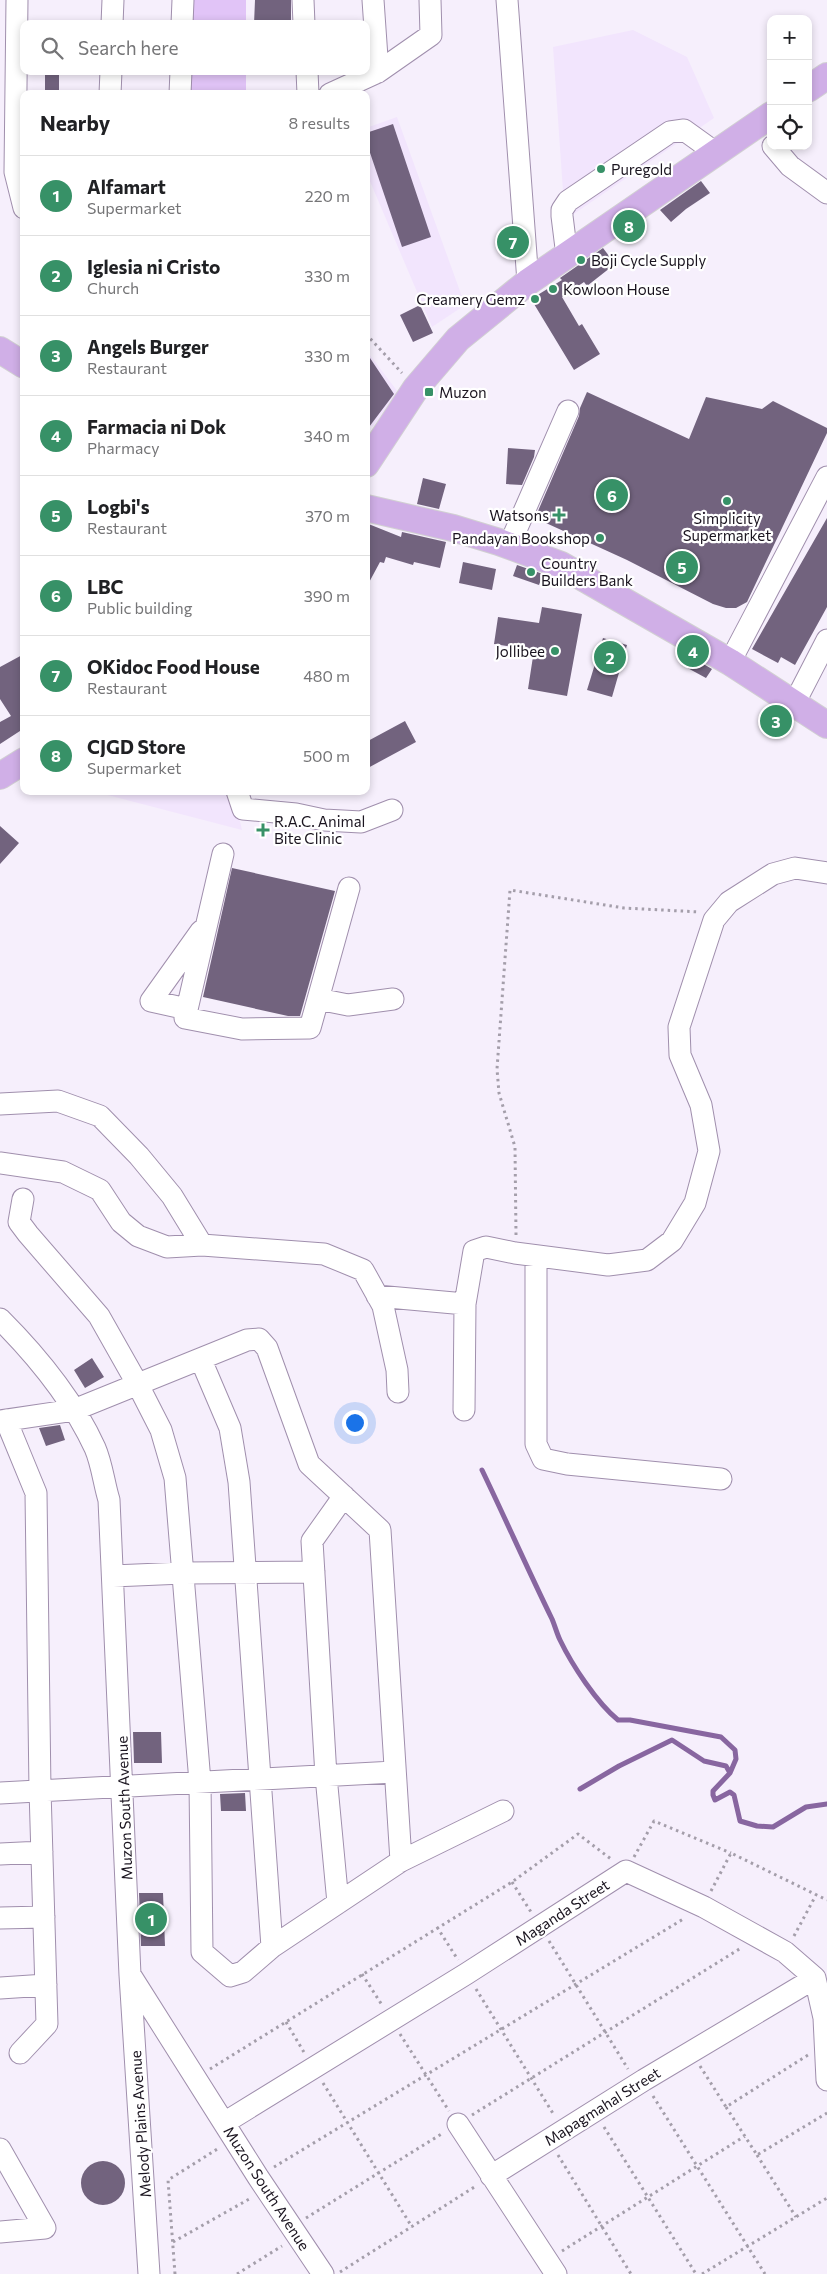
<!DOCTYPE html>
<html lang="en">
<head>
<meta charset="utf-8">
<style>
  body { margin:0; font-family:Commissioner,sans-serif; background:#f2f2f2; color:#202124 }
  .controls { position:absolute; right:15px; top:15px; display:grid; overflow:hidden; border-radius:10px; box-shadow:0 2px 8px #0003 }
  .controls button { width:45px; height:45px; display:grid; place-items:center; padding:0; border:0; border-bottom:1px solid #e0e0e0; background:#fff; color:#202124; font:25px sans-serif }
  .you { position:absolute; left:354px; top:1422px; width:18px; height:18px; margin:-12px; border:4px solid #fff; border-radius:50%; background:#1a73e8; box-shadow:0 0 0 8px #1a73e833 }
  .badge { display:grid; place-items:center; width:32px; height:32px; border-radius:50%; background:#379167; color:#fff; font-size:16px; font-weight:700 }
  .pin { position:absolute; translate:-50% -50%; border:2px solid #fff; box-shadow:0 1px 5px #0006 }
  .list { margin:0; padding:0; list-style:none }
  h2 { display:flex; justify-content:space-between; align-items:center; height:65px; margin:0; padding:0 20px; font-size:21px }
  h2 small { font-size:16px; font-weight:400; color:#757577 }
  .list li { display:grid; grid-template-columns:32px 1fr auto; gap:15px; align-items:center; box-sizing:border-box; height:80px; padding:0 20px; border-top:1px solid #e0e0e0 }
  .list b { display:block; font-size:19px; white-space:nowrap }
  .list p { margin:0; font-size:16px; white-space:nowrap; color:#757577 }
  .list em { font-size:16px; font-style:normal; color:#757577 }
  .icon { flex:none; width:28px; height:28px; fill:none; stroke:currentColor; stroke-width:2; stroke-linecap:round; stroke-linejoin:round }
  .map { position:relative; flex:none; width:827px; height:2274px; overflow:hidden }
  .search { position:absolute; background:#fff; box-shadow:0 2px 8px #0003; left:20px; top:20px; width:350px; height:55px; display:flex; align-items:center; gap:12px; box-sizing:border-box; padding:0 18px; border-radius:10px; color:#757577; font-size:19px }
  .panel { position:absolute; background:#fff; box-shadow:0 2px 8px #0003; left:20px; top:90px; width:350px; height:705px; border-radius:10px }
  .map>svg:first-child { display:block }
  .built { fill:#f2e5fd }
  .green { fill:#e1c4f7 }
  .lines { fill:none; stroke-linecap:round; stroke-linejoin:round }
  .stream { stroke:#8866a0; stroke-width:5 }
  .building { fill:#72637e }
  .minor-casing { stroke:#a08fad; stroke-width:23 }
  .major-casing { stroke:#d1d0d2; stroke-width:28 }
  .path { stroke:#a49eaa; stroke-width:3; stroke-dasharray:2.5 4; stroke-linecap:butt }
  .minor { stroke:#fff; stroke-width:21 }
  .major { stroke:#d0afe7; stroke-width:26 }
  .poi-dot { fill:#379167; stroke:#fff; stroke-width:2 }
  .labels { text-anchor:middle; dominant-baseline:central; stroke-width:4.5; stroke-linejoin:round; paint-order:stroke }
  .poi-label { font-size:15px; fill:#1a141f; stroke:#fff; text-anchor:start }
  .street-label { font-size:15px; fill:#1a141f; stroke:#fff }
</style>
</head>
<body>
<div class="map">
<svg width="827" height="2274" viewBox="0 0 827 2274">
  <rect width="100%" height="100%" fill="#f6effc"/>
  <path class="built" d="M 633,30 L 687,57 L 714,118 L 565,220 L 553,47 Z
    M 397,117 L 465,305 L 432,327 L 366,172 L 366,128 Z
    M 366,350 L 398,392 L 373,427 L 366,423 Z
    M 92,791 L 233,791 L 242,830 Z"/>
  <path class="green" d="M 188,0 L 246,0 L 246,24 L 188,24 Z
    M 188,71 L 246,71 L 246,94 L 187,94 Z"/>
  <g class="lines">
    <path class="stream" d="M 482,1470 C 506,1520 528,1570 552,1619 C 555,1626 557,1634 560,1640 C 572,1665 597,1703 618,1720 L 630,1720 L 721,1737 L 735,1750 L 736,1759 L 730,1773
      M 580,1789 L 619,1766 L 672,1740 L 704,1761 L 726,1766 L 730,1773 L 713,1791 L 713,1795 L 715,1800 L 730,1792 L 734,1795 L 740,1821 L 757,1826 L 773,1827 L 806,1807 L 827,1804"/>
  </g>
  <path class="building" d="M 255,0 L 291,0 L 291,24 L 254,24 Z
    M 45,71 L 59,71 L 59,94 L 45,94 Z
    M 393,124 L 431,237 L 402,247 L 366,141 L 366,133 Z
    M 701,181 L 710,193 L 686,209 L 671,222 L 660,210 Z
    M 603,248 L 615,264 L 587,286 L 584,282 L 562,297 L 579,326 L 582,324 L 600,354 L 574,370 L 531,299 L 562,280 L 560,278 Z
    M 420,305 L 433,333 L 413,342 L 400,315 Z
    M 366,352 L 394,394 L 366,431 Z
    M 587,392 L 689,439 L 706,397 L 762,409 L 773,401 L 827,428 L 827,433 L 747,602 L 736,608 L 726,608 L 713,604 L 627,560 L 535,518 L 579,416 L 580,408 Z
    M 508,448 L 535,450 L 534,457 L 522,485 L 506,484 Z
    M 423,478 L 446,484 L 439,509 L 417,504 Z
    M 827,518 L 827,607 L 795,665 L 781,657 L 778,663 L 752,649 Z
    M 366,523 L 401,537 L 402,532 L 446,542 L 440,568 L 414,562 L 413,565 L 386,557 L 384,563 L 380,562 L 366,588 Z
    M 463,562 L 496,569 L 492,590 L 459,583 Z
    M 517,565 L 543,574 L 539,585 L 513,576 Z
    M 542,607 L 582,614 L 567,696 L 528,689 L 534,650 L 494,644 L 498,617 L 539,623 Z
    M 603,638 L 627,645 L 612,697 L 587,690 Z
    M 24,654 L 24,736 L 20,731 L 0,744 L 0,722 L 11,716 L 0,699 L 0,667 Z
    M 688,655 L 712,669 L 706,678 L 682,665 Z
    M 405,721 L 416,742 L 366,769 L 366,742 Z
    M 0,826 L 19,843 L 0,864 Z
    M 232,868 L 335,891 L 300,1016 L 288,1016 L 203,997 Z
    M 92,1358 L 104,1377 L 85,1388 L 74,1370 Z
    M 60,1425 L 65,1440 L 46,1446 L 39,1428 Z
    M 133,1732 L 161,1732 L 162,1763 L 134,1763 Z
    M 245,1793 L 246,1811 L 221,1811 L 220,1794 Z
    M 139,1893 L 163,1893 L 165,1946 L 141,1946 Z
    M81 2183a22 22 0 1 1 44 0a22 22 0 1 1-44 0Z"/>
  <g class="lines">
    <defs>
      <path id="minor" d="M 17,0 L 15,172 L 24,208
        M 303,0 L 304,24
        M 373,0 L 378,72
        M 507,0 L 528,282
        M 112,24 L 113,0
        M 182,24 L 183,0
        M 307,71 L 308,94
        M 110,94 L 111,71
        M 180,94 L 181,71
        M 330,94 L 378,72 L 431,35 L 430,0
        M 773,146 L 790,166 L 827,193
        M 567,256 L 562,216 L 562,210 L 568,201 L 670,132 L 684,130 L 716,153
        M 509,546 L 568,411
        M 730,662 L 827,477
        M 794,704 L 827,640
        M 237,791 L 243,809 L 296,814 L 324,820 L 361,822 L 392,810
        M 223,854 L 185,1018 L 242,1029 L 310,1028 L 349,888
        M 318,999 L 348,1005 L 393,999
        M 187,1009 L 151,1001 L 201,931
        M 0,1104 L 58,1101 L 100,1116 L 139,1156 L 172,1196 L 202,1245 L 324,1254 L 363,1270 L 383,1306 L 397,1370 L 398,1392
        M 0,1163 L 63,1172 L 100,1190 L 121,1222 L 138,1236 L 167,1247 L 202,1245
        M 23,1199 L 19,1222 L 28,1234 L 99,1316 L 138,1385 L 161,1430 L 175,1478 L 200,1782 L 202,1952 L 230,1976 L 243,1972 L 272,1947 L 401,1861 L 503,1811
        M 536,1256 L 536,1444 L 543,1459 L 567,1464 L 721,1479
        M 377,1296 L 465,1304 L 474,1251 L 486,1247 L 515,1253 L 608,1265 L 647,1260 L 672,1241 L 695,1203 L 709,1151 L 701,1105 L 680,1055 L 679,1027 L 714,920 L 729,902 L 773,874 L 795,868 L 827,873
        M 0,1319 C 37,1356 73,1400 95,1448 C 102,1464 104,1484 109,1500 L 130,1975 L 149,2274
        M 201,1360 L 230,1428 L 239,1482 L 272,1947
        M 464,1410 L 465,1304
        M 6,1420 L 36,1493 L 40,1790 L 47,2024 L 20,2053
        M 0,1421 L 74,1410 L 247,1340 L 259,1339 L 267,1348 L 309,1464 L 380,1530 L 401,1861
        M 113,1576 L 183,1573 L 314,1572
        M 0,1793 L 394,1772
        M 0,1854 L 42,1852
        M 338,1903 L 326,1776 L 312,1541 L 344,1496
        M 0,1918 L 44,1917
        M 131,1976 L 258,2177 L 323,2274
        M 0,1988 L 46,1985
        M 224,2123 L 466,1974 L 626,1871 L 704,1907 L 785,1952 L 815,1978 L 824,2018 L 827,2080
        M 458,2124 L 556,2274
        M 0,2149 L 45,2228 L 0,2232
        M 491,2176 L 644,2080 L 815,1978"/>
      <path id="major" d="M 808,89 L 827,76
        M 0,350 L 24,365
        M 366,464 L 416,388 L 458,339 L 528,282 L 771,115
        M 366,508 L 453,528 L 499,542 L 561,565 L 730,662 L 827,725
        M 0,776 L 24,761"/>
    </defs>
    <use href="#minor" class="minor-casing"/>
    <use href="#major" class="major-casing"/>
    <path class="path" d="M 366,334 L 402,373
      M 516,1235 L 515,1147 L 499,1093 L 497,1069 L 510,890 L 624,908 L 700,912
      M 634,1857 L 654,1821 L 731,1853
      M 512,1882 L 531,1912
      M 711,1891 L 731,1853 L 827,1900
      M 437,1927 L 458,1960
      M 794,1936 L 816,1895
      M 549,1941 L 628,2069
      M 362,1974 L 382,2005
      M 476,1989 L 554,2115
      M 286,2022 L 305,2054
      M 400,2034 L 449,2111
      M 700,2066 L 726,2107 L 808,2055
      M 210,2069 L 512,1882 L 578,1834 L 611,1859
      M 323,2083 L 412,2227
      M 653,2096 L 765,2274
      M 726,2107 L 757,2155 L 827,2113
      M 472,2115 L 741,1948
      M 604,2127 L 696,2274
      M 558,2155 L 631,2274
      M 757,2155 L 796,2217
      M 274,2167 L 685,1918
      M 306,2218 L 443,2133
      M 173,2242 L 251,2198
      M 562,2251 L 745,2136
      M 340,2272 L 476,2186
      M 175,2274 L 168,2180 L 219,2148
      M 237,2274 L 282,2246
      M 702,2274 L 827,2198"/>
    <use href="#minor" class="minor"/>
    <use href="#major" class="major"/>
  </g>
  <g class="poi-dot">
    <circle cx="601" cy="169" r="5"/>
    <circle cx="581" cy="260" r="5"/>
    <circle cx="553" cy="289" r="5"/>
    <circle cx="535" cy="299" r="5"/>
    <rect x="424" y="387" width="10" height="10" rx="2.5"/>
    <circle cx="727" cy="501" r="5"/>
    <path d="M556.5 507.5h5v5h5v5h-5v5h-5v-5h-5v-5h5z"/>
    <circle cx="600" cy="538" r="5"/>
    <circle cx="531" cy="572" r="5"/>
    <circle cx="555" cy="651" r="5"/>
    <path d="M260.5 822.5h5v5h5v5h-5v5h-5v-5h-5v-5h5z"/>
  </g>
  <g class="labels">
    <g class="poi-label">
      <text x="611" y="169">Puregold</text>
      <text x="591" y="260">Boji Cycle Supply</text>
      <text x="563" y="289">Kowloon House</text>
      <text x="525" y="299" text-anchor="end">Creamery Gemz</text>
      <text x="439" y="392">Muzon</text>
      <text x="549" y="515" text-anchor="end">Watsons</text>
      <text x="727" y="518" text-anchor="middle">Simplicity<tspan x="727" dy="17">Supermarket</tspan></text>
      <text x="590" y="538" text-anchor="end">Pandayan Bookshop</text>
      <text x="541" y="563">Country<tspan x="541" dy="17">Builders Bank</tspan></text>
      <text x="545" y="651" text-anchor="end">Jollibee</text>
      <text x="274" y="821">R.A.C. Animal<tspan x="274" dy="17">Bite Clinic</tspan></text>
    </g>
    <g class="street-label">
      <text transform="translate(124 1808) rotate(-92)">Muzon South Avenue</text>
      <text transform="translate(562 1912) rotate(-33)">Maganda Street</text>
      <text transform="translate(602 2106) rotate(-32)">Mapagmahal Street</text>
      <text transform="translate(140 2124) rotate(-94)">Melody Plains Avenue</text>
      <text transform="translate(267 2188) rotate(57)">Muzon South Avenue</text>
    </g>
  </g>
</svg>
<div class="controls">
<button>+</button>
<button>−</button>
<button><svg class="icon" aria-label="locate" viewBox="0 0 24 24"><circle cx="12" cy="12" r="6"/><path d="M12 2v4M12 18v4M2 12h4M18 12h4"/></svg></button>
</div>
<div class="you"></div>
<div class="pin badge" style="left:151px;top:1919px">1</div>
<div class="pin badge" style="left:610px;top:657px">2</div>
<div class="pin badge" style="left:776px;top:721px">3</div>
<div class="pin badge" style="left:693px;top:651px">4</div>
<div class="pin badge" style="left:682px;top:567px">5</div>
<div class="pin badge" style="left:612px;top:495px">6</div>
<div class="pin badge" style="left:513px;top:242px">7</div>
<div class="pin badge" style="left:629px;top:226px">8</div>
<div class="search"><svg class="icon" aria-label="search" viewBox="0 0 24 24"><circle cx="10" cy="10" r="6"/><path d="M15 15l6 6"/></svg>Search here</div>
<section class="panel">
<h2>Nearby<small>8 results</small></h2>
<ul class="list">
<li><span class="badge">1</span><div><b>Alfamart</b><p>Supermarket</p></div><em>220 m</em></li>
<li><span class="badge">2</span><div><b>Iglesia ni Cristo</b><p>Church</p></div><em>330 m</em></li>
<li><span class="badge">3</span><div><b>Angels Burger</b><p>Restaurant</p></div><em>330 m</em></li>
<li><span class="badge">4</span><div><b>Farmacia ni Dok</b><p>Pharmacy</p></div><em>340 m</em></li>
<li><span class="badge">5</span><div><b>Logbi's</b><p>Restaurant</p></div><em>370 m</em></li>
<li><span class="badge">6</span><div><b>LBC</b><p>Public building</p></div><em>390 m</em></li>
<li><span class="badge">7</span><div><b>OKidoc Food House</b><p>Restaurant</p></div><em>480 m</em></li>
<li><span class="badge">8</span><div><b>CJGD Store</b><p>Supermarket</p></div><em>500 m</em></li>
</ul>
</section>
</div>
</body>
</html>
